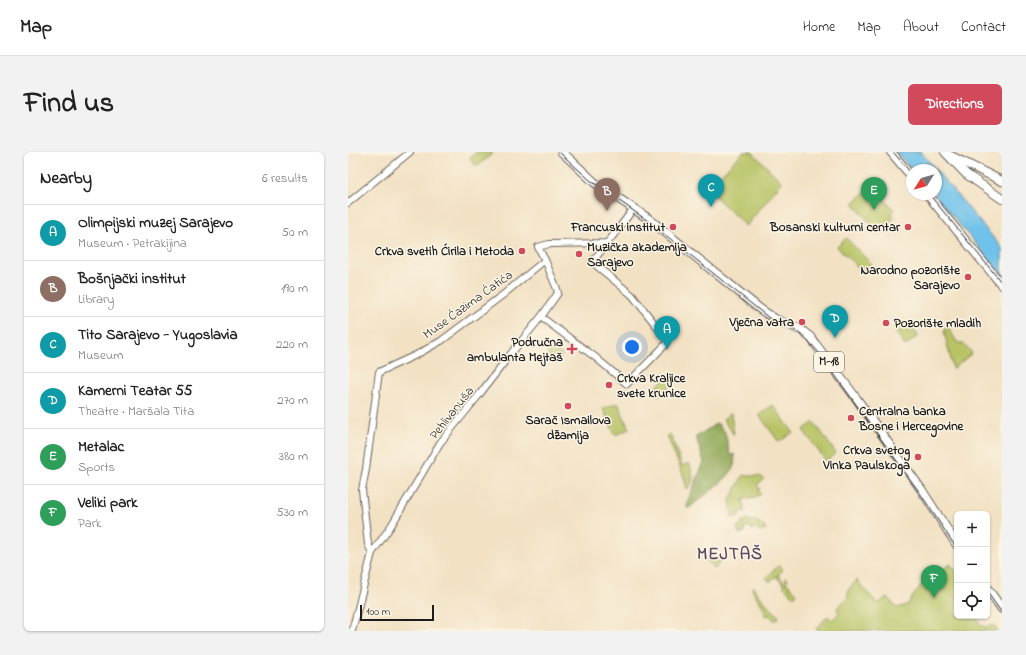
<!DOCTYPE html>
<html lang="en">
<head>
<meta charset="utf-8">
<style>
  body { margin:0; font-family:"Indie Flower",sans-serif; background:#f2f2f2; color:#222 }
  .controls { position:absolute; right:12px; bottom:12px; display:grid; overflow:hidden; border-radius:6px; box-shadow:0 1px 3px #0004 }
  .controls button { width:36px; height:36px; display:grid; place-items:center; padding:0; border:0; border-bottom:1px solid #e0e0e0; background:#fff; color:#222; font:20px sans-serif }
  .compass { position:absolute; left:558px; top:12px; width:36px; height:36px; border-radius:50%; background:#fff; box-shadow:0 1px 3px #0004; rotate:233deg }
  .scale { position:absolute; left:12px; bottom:10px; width:74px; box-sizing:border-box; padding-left:4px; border:2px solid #1c1c1c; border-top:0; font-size:11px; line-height:14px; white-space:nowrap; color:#1c1c1c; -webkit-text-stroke:3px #fcf5e5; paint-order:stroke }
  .you { position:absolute; left:284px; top:195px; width:14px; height:14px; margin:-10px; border:3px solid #fff; border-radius:50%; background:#1a73e8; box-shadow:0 0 0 6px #1a73e833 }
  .badge { display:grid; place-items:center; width:26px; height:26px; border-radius:50%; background:#d1495b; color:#fff; font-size:13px; font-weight:700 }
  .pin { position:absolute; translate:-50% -33px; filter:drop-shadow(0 1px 2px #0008) }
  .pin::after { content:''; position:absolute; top:21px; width:14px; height:12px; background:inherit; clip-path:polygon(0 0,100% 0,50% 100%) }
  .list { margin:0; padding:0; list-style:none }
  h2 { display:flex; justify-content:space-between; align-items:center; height:52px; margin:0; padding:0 16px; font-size:17px }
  h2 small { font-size:13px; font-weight:400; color:#767676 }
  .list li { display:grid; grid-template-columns:26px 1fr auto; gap:12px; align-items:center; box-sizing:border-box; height:56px; padding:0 16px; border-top:1px solid #e0e0e0 }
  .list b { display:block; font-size:15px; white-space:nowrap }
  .list p { margin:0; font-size:13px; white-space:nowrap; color:#767676 }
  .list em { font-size:13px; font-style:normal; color:#767676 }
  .icon { flex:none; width:22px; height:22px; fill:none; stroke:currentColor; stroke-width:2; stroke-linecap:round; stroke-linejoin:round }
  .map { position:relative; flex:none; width:654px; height:479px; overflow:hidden; border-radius:6px }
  header { display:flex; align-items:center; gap:24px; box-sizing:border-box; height:56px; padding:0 20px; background:#fff; border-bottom:1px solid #e0e0e0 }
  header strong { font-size:19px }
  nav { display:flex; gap:22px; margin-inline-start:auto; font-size:14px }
  .intro { display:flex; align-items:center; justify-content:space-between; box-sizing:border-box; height:96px; padding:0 24px }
  h1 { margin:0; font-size:28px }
  .button { padding:10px 18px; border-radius:6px; background:#d1495b; color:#fff; font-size:14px; font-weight:700 }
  main { display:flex; gap:24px; padding:0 24px }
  aside { flex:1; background:#fff; border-radius:6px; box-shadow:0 1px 3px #0004 }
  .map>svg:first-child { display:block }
  .green { fill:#b7c365; stroke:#6a7040 }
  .forest { fill:#91a95a; stroke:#56623b }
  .water { fill:#6fc2eb; stroke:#466f84 }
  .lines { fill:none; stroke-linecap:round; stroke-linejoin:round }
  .minor-casing { stroke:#676156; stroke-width:8 }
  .major-casing { stroke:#676156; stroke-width:10 }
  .minor { stroke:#fff; stroke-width:6 }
  .major { stroke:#fff; stroke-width:8 }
  .tram { stroke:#1c1c1c; stroke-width:1 }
  .poi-dot { fill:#d1495b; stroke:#fcf5e5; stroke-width:1.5 }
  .labels { text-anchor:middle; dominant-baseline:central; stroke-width:3; stroke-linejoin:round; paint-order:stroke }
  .shield { fill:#fcf5e5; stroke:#5f5d58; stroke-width:1 }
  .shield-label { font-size:12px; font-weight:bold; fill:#1c1c1c }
  .poi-label { font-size:13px; font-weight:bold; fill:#1c1c1c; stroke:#fcf5e5; text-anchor:end }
  .street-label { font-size:13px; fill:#1c1c1c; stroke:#fcf5e5 }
  .district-label { font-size:17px; font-weight:bold; letter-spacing:1px; fill:#604b61; stroke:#fcf5e5 }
</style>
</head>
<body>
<header>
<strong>Map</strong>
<nav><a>Home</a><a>Map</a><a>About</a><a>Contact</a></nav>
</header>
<div class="intro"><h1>Find us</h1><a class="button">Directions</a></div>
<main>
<aside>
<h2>Nearby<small>6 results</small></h2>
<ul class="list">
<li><span class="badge" style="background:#0f9aa8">A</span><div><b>Olimpijski muzej Sarajevo</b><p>Museum · Petrakijina</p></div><em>50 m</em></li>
<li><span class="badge" style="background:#8d6e63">B</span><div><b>Bošnjački institut</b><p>Library</p></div><em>190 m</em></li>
<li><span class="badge" style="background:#0f9aa8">C</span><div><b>Tito Sarajevo - Yugoslavia</b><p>Museum</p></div><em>220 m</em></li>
<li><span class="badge" style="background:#0f9aa8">D</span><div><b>Kamerni Teatar 55</b><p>Theatre · Maršala Tita</p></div><em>270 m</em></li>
<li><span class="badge" style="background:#2e9e5b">E</span><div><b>Metalac</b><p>Sports</p></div><em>380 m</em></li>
<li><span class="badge" style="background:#2e9e5b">F</span><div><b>Veliki park</b><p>Park</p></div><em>530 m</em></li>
</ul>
</aside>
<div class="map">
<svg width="654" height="479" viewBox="0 0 654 479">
  <rect width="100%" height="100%" fill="#fcf5e5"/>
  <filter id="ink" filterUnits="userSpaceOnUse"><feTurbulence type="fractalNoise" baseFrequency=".025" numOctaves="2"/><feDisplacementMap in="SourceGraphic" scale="8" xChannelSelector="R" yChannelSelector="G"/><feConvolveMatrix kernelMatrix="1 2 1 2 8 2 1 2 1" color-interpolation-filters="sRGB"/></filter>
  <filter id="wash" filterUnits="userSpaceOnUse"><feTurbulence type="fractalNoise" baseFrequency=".012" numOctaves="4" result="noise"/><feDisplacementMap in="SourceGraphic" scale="16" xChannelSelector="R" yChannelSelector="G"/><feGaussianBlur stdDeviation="0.9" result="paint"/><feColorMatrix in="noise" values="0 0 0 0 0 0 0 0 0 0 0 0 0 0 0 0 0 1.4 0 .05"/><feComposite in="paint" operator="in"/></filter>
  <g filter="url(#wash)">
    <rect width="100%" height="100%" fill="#f2e1c3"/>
    <path class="green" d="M 128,0 L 143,0 L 144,2 L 129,15 L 122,7 Z
      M 395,0 L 404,0 L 434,30 L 398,74 L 359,37 Z
      M 522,36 L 534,50 L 536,47 L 546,58 L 543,61 L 547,65 L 530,80 L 505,51 Z
      M 498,86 L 524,112 L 515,121 L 489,95 Z
      M 561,171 L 570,184 L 557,194 L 548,181 Z
      M 599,174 L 609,190 L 617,193 L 624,201 L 605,217 L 596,179 Z
      M 204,195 L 214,203 L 209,210 L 199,202 Z
      M 319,223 L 325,230 L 311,244 L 305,239 Z
      M 270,251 L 281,277 L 267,283 L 255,257 Z
      M 425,253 L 445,280 L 431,290 L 411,263 Z
      M 383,261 L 386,283 L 375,267 Z
      M 466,270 L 488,301 L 478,309 L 455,278 Z
      M 322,282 L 334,314 L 341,311 C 345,320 347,329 340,337 L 339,338 L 336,325 L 319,284 Z
      M 396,323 C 403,326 410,321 416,327 L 409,333 L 412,337 L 410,339 L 413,342 C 407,346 401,345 395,348 L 397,359 L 391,360 L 392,363 L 384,366 L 382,348 L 394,325 Z
      M 397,368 C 406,368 413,370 418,377 L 411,380 L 408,375 L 404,378 L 401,374 L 396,376 L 397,380 L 391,382 L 389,375 L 394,373 L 394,369 Z
      M 363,400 L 374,407 L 367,417 L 357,407 Z
      M 602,412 L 609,420 L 609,464 L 628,464 C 630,474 638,477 646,473 L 651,479 L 470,479 L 468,477 L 480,464 L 484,468 L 491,461 L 489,456 L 500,445 C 499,437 504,433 509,428 C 515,437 523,444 530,452 L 539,445 L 549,456 L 559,453 L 576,429 L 581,432 L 586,425 Z
      M 431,413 L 435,418 L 422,430 L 418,426 Z
      M 431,423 L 435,430 L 438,427 L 438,425 L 440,428 L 438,430 L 449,442 L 446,445 L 435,434 L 438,431 L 435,432 L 428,425 Z
      M 405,434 L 416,450 L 418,451 L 431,465 L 427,469 L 421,463 L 417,464 L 416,456 L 404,438 Z"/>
    <path class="forest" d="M 369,271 L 377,280 L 382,303 L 386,302 C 387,307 387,313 384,318 C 378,329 355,344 345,353 L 341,356 L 339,356 L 340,348 L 356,310 L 348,285 Z"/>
    <path class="water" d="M 548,0 L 573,0 L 654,96 L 654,123 L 586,42 L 588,42 L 588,18 L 564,18 Z"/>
  </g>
  <g filter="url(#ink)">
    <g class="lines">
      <defs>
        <path id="minor" d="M 0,51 L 62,0
          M 193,165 L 247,205 L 279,232 L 317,193 L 319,189 L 318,186 L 284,143 L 244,110 L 268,80 L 286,56
          M 24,401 L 20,392 L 14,338 L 18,317 L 31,220 L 68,203 L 93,189 L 156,142 L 197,108
          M 4,479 L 24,401 L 43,374 L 92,291 L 131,243 L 161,204 L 193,165 L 210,141 L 209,137 L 197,108 L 190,95 L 201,92 L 260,91"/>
        <path id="major" d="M 214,0 L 246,30 L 301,67 L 412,157 L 427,167 L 453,178 L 462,185 L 508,246 L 573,337 L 609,393
          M 543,0 L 564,25
          M 597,0 L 618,22 L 654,47
          M 603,4 L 654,29
          M 579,42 L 654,133
          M 639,436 L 654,457"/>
      </defs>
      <use href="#minor" class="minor-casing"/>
      <use href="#major" class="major-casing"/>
      <use href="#minor" class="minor"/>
      <use href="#major" class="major"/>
      <path class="tram" d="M 211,0 L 243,29 L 300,69 L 421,166 C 430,172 439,173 448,178 C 457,184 464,193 471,201 L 572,341 L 609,397
        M 545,0 L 564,22
        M 581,42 L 654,131
        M 639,440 L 654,461"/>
    </g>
  </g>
  <g class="poi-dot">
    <circle cx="325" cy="75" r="4"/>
    <circle cx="560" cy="75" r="4"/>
    <circle cx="174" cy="99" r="4"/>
    <circle cx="231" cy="102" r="4"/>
    <circle cx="620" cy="125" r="4"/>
    <circle cx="454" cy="170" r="4"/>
    <circle cx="538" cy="171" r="4"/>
    <path d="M222 191h4v4h4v4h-4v4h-4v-4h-4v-4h4z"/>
    <circle cx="261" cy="233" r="4"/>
    <circle cx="220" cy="254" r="4"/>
    <circle cx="503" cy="266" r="4"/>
    <circle cx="570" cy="305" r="4"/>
  </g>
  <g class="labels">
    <rect class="shield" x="466" y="200" width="30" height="20" rx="3"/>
    <g class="shield-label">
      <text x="481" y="210">M-18</text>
    </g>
    <g class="poi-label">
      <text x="317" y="75">Francuski institut</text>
      <text x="552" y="75">Bosanski kulturni centar</text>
      <text x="239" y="95" text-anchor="start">Muzička akademija<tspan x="239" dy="15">Sarajevo</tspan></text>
      <text x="166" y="99">Crkva svetih Ćirila i Metoda</text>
      <text x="612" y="118">Narodno pozorište<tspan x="612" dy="15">Sarajevo</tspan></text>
      <text x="446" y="170">Vječna vatra</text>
      <text x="546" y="171" text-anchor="start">Pozorište mladih</text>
      <text x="215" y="190">Područna<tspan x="215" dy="15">ambulanta Mejtaš</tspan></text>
      <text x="269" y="226" text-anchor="start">Crkva Kraljice<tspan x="269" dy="15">svete krunice</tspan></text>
      <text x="511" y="259" text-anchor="start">Centralna banka<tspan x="511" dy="15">Bosne i Hercegovine</tspan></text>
      <text x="220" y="268" text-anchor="middle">Sarač Ismailova<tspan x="220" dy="15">džamija</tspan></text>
      <text x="562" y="298">Crkva svetog<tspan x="562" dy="15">Vinka Paulskoga</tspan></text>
    </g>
    <g class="street-label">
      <text transform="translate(120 153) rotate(-36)">Muse Ćazima Ćatića</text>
      <text transform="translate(104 261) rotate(-52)">Pehlivanuša</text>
    </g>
    <g class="district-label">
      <text x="382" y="402">MEJTAŠ</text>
    </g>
  </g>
</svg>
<div class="controls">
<button>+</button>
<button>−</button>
<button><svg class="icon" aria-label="locate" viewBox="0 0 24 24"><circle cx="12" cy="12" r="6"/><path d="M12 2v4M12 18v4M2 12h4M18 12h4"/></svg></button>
</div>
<svg class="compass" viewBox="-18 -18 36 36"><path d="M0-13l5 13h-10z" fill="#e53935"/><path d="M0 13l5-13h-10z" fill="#767676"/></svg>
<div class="scale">100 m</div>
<div class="you"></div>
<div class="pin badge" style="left:319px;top:197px;background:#0f9aa8">A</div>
<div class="pin badge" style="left:259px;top:59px;background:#8d6e63">B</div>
<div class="pin badge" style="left:363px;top:55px;background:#0f9aa8">C</div>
<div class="pin badge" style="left:487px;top:186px;background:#0f9aa8">D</div>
<div class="pin badge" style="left:526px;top:58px;background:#2e9e5b">E</div>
<div class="pin badge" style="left:586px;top:446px;background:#2e9e5b">F</div>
</div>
</main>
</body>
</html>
